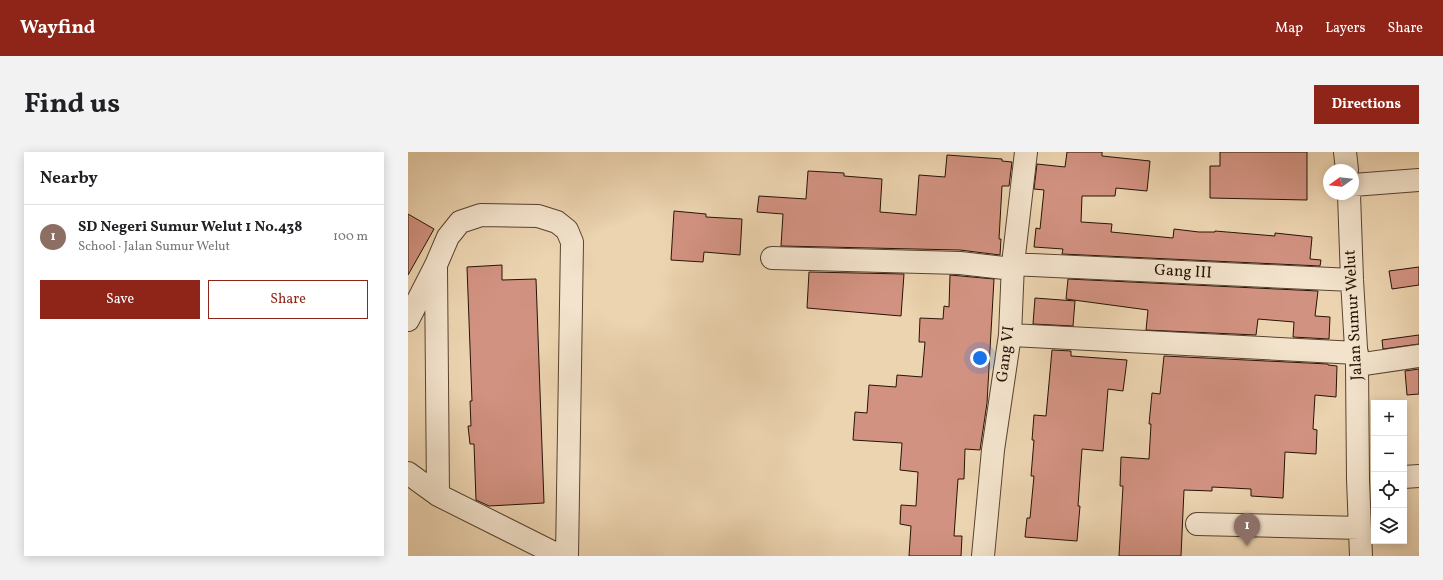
<!DOCTYPE html>
<html lang="en">
<head>
<meta charset="utf-8">
<style>
  body { margin:0; font-family:Vollkorn,serif; background:#f2f2f2; color:#202124 }
  .controls { position:absolute; right:12px; bottom:12px; display:grid; overflow:hidden; border-radius:0px; box-shadow:0 2px 10px #0003 }
  .controls button { width:36px; height:36px; display:grid; place-items:center; padding:0; border:0; border-bottom:1px solid #e0e0e0; background:#fff; color:#202124; font:20px sans-serif }
  .compass { position:absolute; left:915px; top:12px; width:36px; height:36px; border-radius:50%; background:#fff; box-shadow:0 2px 10px #0003; rotate:255deg }
  .you { position:absolute; left:572px; top:206px; width:14px; height:14px; margin:-10px; border:3px solid #fff; border-radius:50%; background:#1a73e8; box-shadow:0 0 0 6px #1a73e833 }
  .badge { display:grid; place-items:center; width:26px; height:26px; border-radius:50%; background:#8f2418; color:#fff; font-size:13px; font-weight:700 }
  .pin { position:absolute; translate:-50% -33px; filter:drop-shadow(0 1px 2px #0008) }
  .pin::after { content:''; position:absolute; top:21px; width:14px; height:12px; background:inherit; clip-path:polygon(0 0,100% 0,50% 100%) }
  .list { margin:0; padding:0; list-style:none }
  h2 { display:flex; justify-content:space-between; align-items:center; height:52px; margin:0; padding:0 16px; font-size:17px }
  h2 small { font-size:13px; font-weight:400; color:#757577 }
  .list li { display:grid; grid-template-columns:26px 1fr auto; gap:12px; align-items:center; box-sizing:border-box; height:64px; padding:0 16px; border-top:1px solid #e0e0e0 }
  .list b { display:block; font-size:15px; white-space:nowrap }
  .list p { margin:0; font-size:13px; white-space:nowrap; color:#757577 }
  .list em { font-size:13px; font-style:normal; color:#757577 }
  .actions { display:flex; gap:8px; padding:12px 16px }
  .actions a { flex:1; padding:9px 0; border:1px solid #8f2418; border-radius:0px; text-align:center; font-size:14px; color:#8f2418 }
  .actions .main { background:#8f2418; color:#fff }
  .icon { flex:none; width:22px; height:22px; fill:none; stroke:currentColor; stroke-width:2; stroke-linecap:round; stroke-linejoin:round }
  .map { position:relative; flex:none; width:1011px; height:404px; overflow:hidden; border-radius:0px }
  header { display:flex; align-items:center; gap:24px; box-sizing:border-box; height:56px; padding:0 20px; background:#8f2418; color:#fff }
  header strong { font-size:19px }
  nav { display:flex; gap:22px; margin-inline-start:auto; font-size:14px }
  .intro { display:flex; align-items:center; justify-content:space-between; box-sizing:border-box; height:96px; padding:0 24px }
  h1 { margin:0; font-size:28px }
  .button { padding:10px 18px; border-radius:0px; background:#8f2418; color:#fff; font-size:14px; font-weight:700 }
  main { display:flex; gap:24px; padding:0 24px }
  aside { flex:1; background:#fff; border-radius:0px; box-shadow:0 2px 10px #0003 }
  .map>svg:first-child { display:block }
  .building { fill:#d29281; stroke:#271305 }
  .lines { fill:none; stroke-linecap:round; stroke-linejoin:round }
  .minor-casing { stroke:#584330; stroke-width:24 }
  .minor { stroke:#f3e3cc; stroke-width:22 }
  .labels { text-anchor:middle; dominant-baseline:central; stroke-width:3; stroke-linejoin:round; paint-order:stroke }
  .street-label { font-size:16px; fill:#271305; stroke:#f3e3cc }
</style>
</head>
<body>
<header>
<strong>Wayfind</strong>
<nav><a>Map</a><a>Layers</a><a>Share</a></nav>
</header>
<div class="intro"><h1>Find us</h1><a class="button">Directions</a></div>
<main>
<aside>
<h2>Nearby<small></small></h2>
<ul class="list">
<li><span class="badge" style="background:#8d6e63">1</span><div><b>SD Negeri Sumur Welut 1 No.438</b><p>School · Jalan Sumur Welut</p></div><em>100 m</em></li>
</ul>
<div class="actions"><a class="main">Save</a><a>Share</a></div>
</aside>
<div class="map">
<svg width="1011" height="404" viewBox="0 0 1011 404">
  <rect width="100%" height="100%" fill="#ecd4b0"/>
  <filter id="stains"><feTurbulence type="fractalNoise" baseFrequency=".005" numOctaves="4"/><feColorMatrix values="0 0 0 0 .2 0 0 0 0 .09 0 0 0 0 .02 0 0 0 .5 -.17"/></filter>
  <radialGradient id="worn" r=".72"><stop offset=".6" stop-color="#630" stop-opacity="0"/><stop offset="1" stop-color="#630" stop-opacity=".3"/></radialGradient>
  <path class="building" d="M 659,0 L 694,0 L 694,4 L 742,9 L 739,39 L 708,36 L 707,44 L 674,44 L 673,70 L 704,72 L 703,80 L 765,86 L 766,77 L 791,80 L 807,80 L 807,79 L 867,84 L 867,81 L 904,85 L 902,107 L 913,108 L 912,114 L 654,102 L 655,97 L 626,95 L 628,76 L 632,77 L 636,38 L 626,37 L 629,12 L 657,15 Z
    M 812,0 L 899,0 L 899,48 L 802,46 L 802,14 L 812,14 Z
    M 539,3 L 594,7 L 594,9 L 604,10 L 601,34 L 594,34 L 591,87 L 593,87 L 592,103 L 552,98 L 373,94 L 375,62 L 349,60 L 351,44 L 398,47 L 400,19 L 436,21 L 436,24 L 474,27 L 472,60 L 508,63 L 511,23 L 537,25 Z
    M 266,59 L 298,62 L 298,65 L 334,67 L 332,103 L 296,100 L 295,110 L 263,108 Z
    M 0,62 L 26,77 L 0,123 Z
    M 94,113 L 94,128 L 128,127 L 136,351 L 81,354 L 68,348 L 66,292 L 62,292 L 60,274 L 63,274 L 62,249 L 64,249 L 59,115 Z
    M 1011,115 L 1011,133 L 984,137 L 981,119 Z
    M 401,120 L 496,122 L 493,164 L 399,156 Z
    M 542,123 L 586,127 L 579,251 L 572,298 L 557,297 L 556,327 L 550,327 L 546,384 L 554,384 L 553,404 L 501,404 L 503,374 L 492,372 L 493,353 L 508,354 L 510,320 L 492,318 L 494,291 L 445,288 L 447,260 L 459,261 L 461,233 L 488,235 L 489,223 L 514,225 L 517,190 L 511,190 L 512,166 L 535,167 L 536,154 L 541,155 Z
    M 660,127 L 910,139 L 907,164 L 922,165 L 921,187 L 885,185 L 886,170 L 850,167 L 848,183 L 738,178 L 740,158 L 658,147 Z
    M 627,146 L 667,149 L 665,174 L 625,172 Z
    M 1011,183 L 1011,192 L 975,197 L 974,188 Z
    M 644,198 L 663,199 L 663,204 L 719,208 L 715,239 L 700,237 L 695,299 L 674,297 L 670,354 L 672,354 L 669,389 L 617,385 L 619,366 L 622,366 L 626,324 L 623,324 L 626,288 L 624,288 L 626,263 L 638,264 Z
    M 756,204 L 920,212 L 920,213 L 929,214 L 928,245 L 907,243 L 905,277 L 909,278 L 908,302 L 877,300 L 875,346 L 843,344 L 843,337 L 804,335 L 804,339 L 776,338 L 773,404 L 711,404 L 715,334 L 712,334 L 713,305 L 741,307 L 743,272 L 741,272 L 744,241 L 752,242 Z
    M 1011,217 L 1011,242 L 999,243 L 997,219 Z"/>
  <g class="lines">
    <defs>
      <path id="minor" d="M 937,0 L 939,18
        M 945,33 L 1011,28
        M 941,42 L 944,128 L 949,213 L 950,327 L 953,404
        M 364,106 L 552,111 L 605,117
        M 605,112 L 944,128
        M 28,116 L 30,343
        M 0,168 L 28,113 L 40,85 L 52,70 L 73,63 L 130,64 L 149,70 L 159,78 L 164,90 L 159,404
        M 602,183 L 949,201
        M 949,213 L 1011,204
        M 0,321 L 30,343 L 152,404
        M 996,325 L 1011,324
        M 789,372 L 952,376
        M 575,404 L 585,298 L 602,183 L 605,112 L 618,0"/>
    </defs>
    <use href="#minor" class="minor-casing"/>
    <use href="#minor" class="minor"/>
  </g>
  <g class="labels">
    <g class="street-label">
      <text transform="translate(775 120) rotate(3)">Gang III</text>
      <text transform="translate(946 163) rotate(-93)">Jalan Sumur Welut</text>
      <text transform="translate(598 202) rotate(-83)">Gang VI</text>
    </g>
  </g>
  <rect width="100%" height="100%" filter="url(#stains)"/>
  <rect width="100%" height="100%" fill="url(#worn)"/>
</svg>
<div class="controls">
<button>+</button>
<button>−</button>
<button><svg class="icon" aria-label="locate" viewBox="0 0 24 24"><circle cx="12" cy="12" r="6"/><path d="M12 2v4M12 18v4M2 12h4M18 12h4"/></svg></button>
<button><svg class="icon" aria-label="layers" viewBox="0 0 24 24"><path d="M12 4l9 5-9 5-9-5zM3 14l9 5 9-5"/></svg></button>
</div>
<svg class="compass" viewBox="-18 -18 36 36"><path d="M0-13l5 13h-10z" fill="#e53935"/><path d="M0 13l5-13h-10z" fill="#757577"/></svg>
<div class="you"></div>
<div class="pin badge" style="left:839px;top:394px;background:#8d6e63">1</div>
</div>
</main>
</body>
</html>
